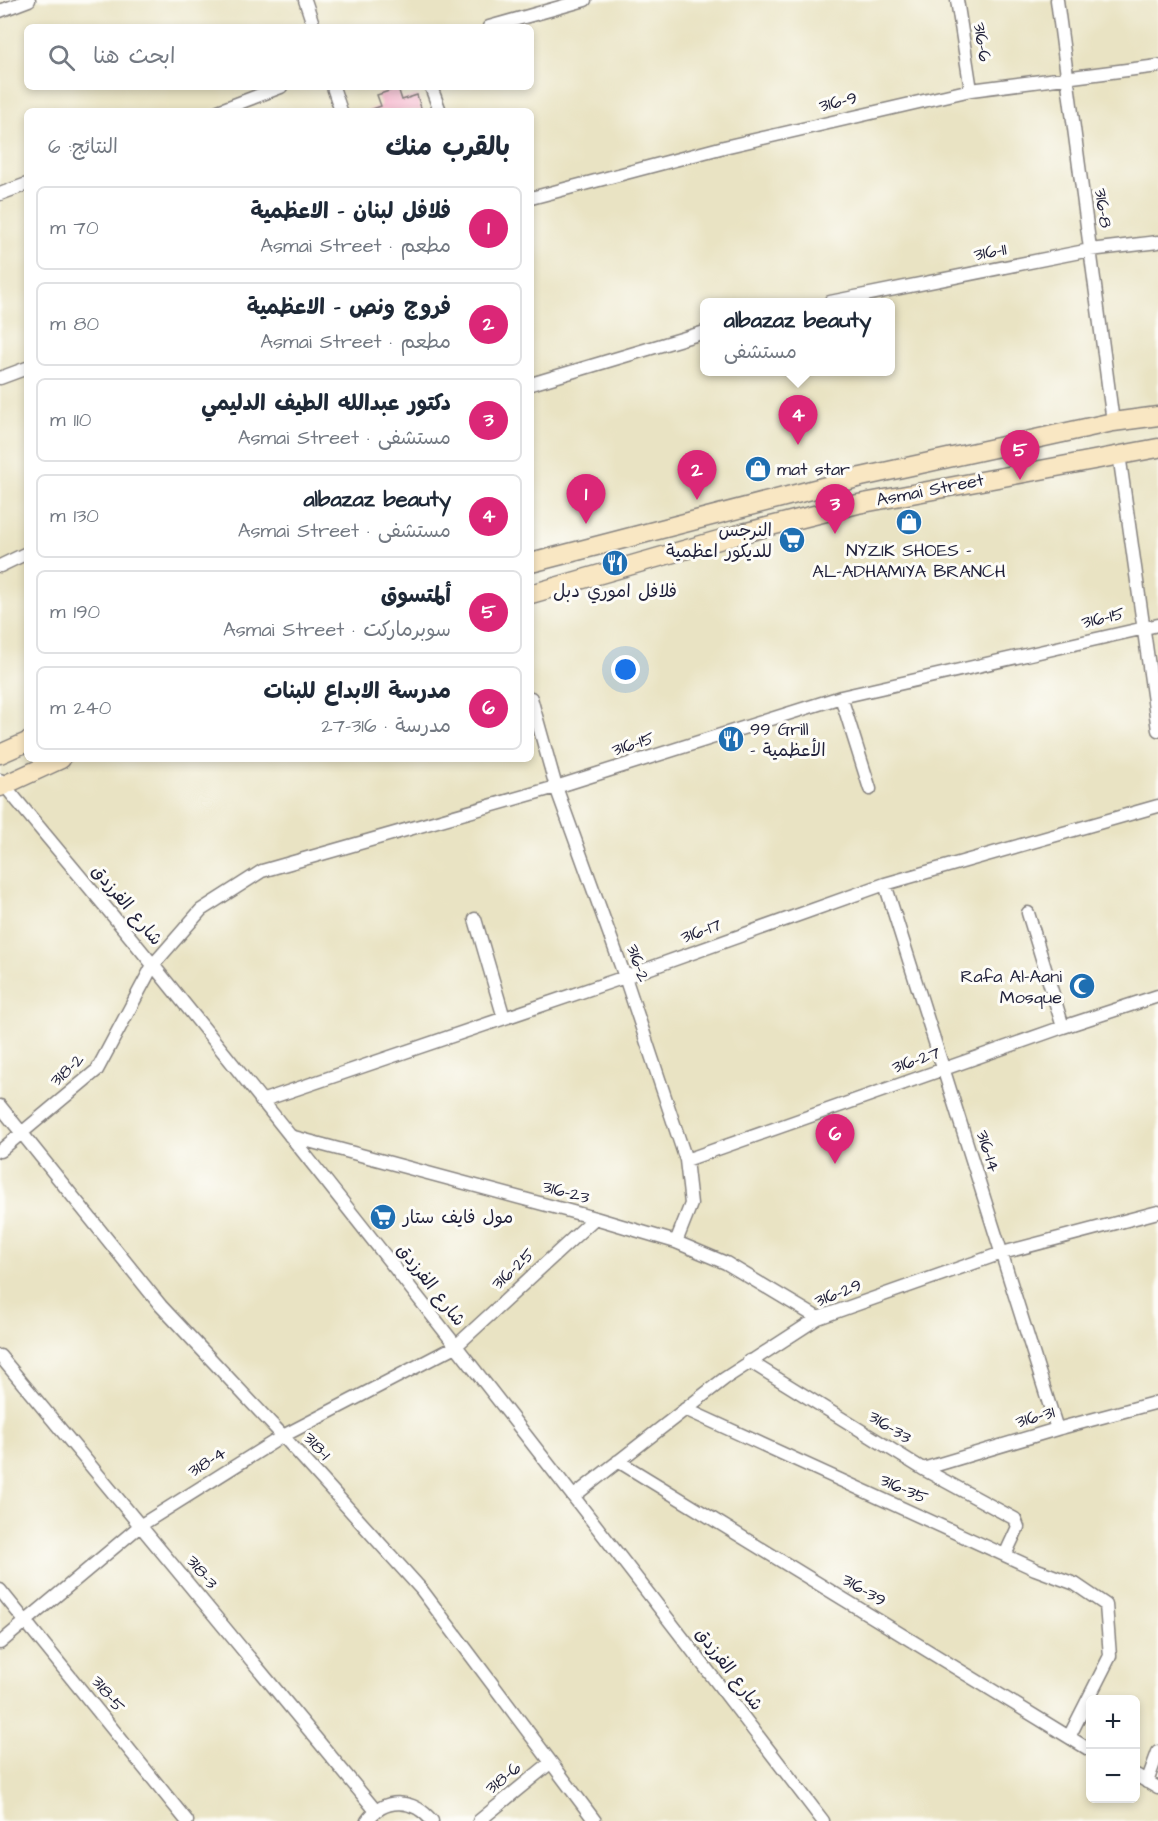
<!DOCTYPE html>
<html lang="ar">
<head>
<meta charset="utf-8">
<style>
  body { margin:0; font-family:"Architects Daughter","Playpen Sans Arabic",sans-serif; background:#f2f2f3; color:#1f2937; direction:rtl }
  .controls { position:absolute; right:18px; bottom:18px; display:grid; overflow:hidden; border-radius:9px; box-shadow:0 3px 9px #0003 }
  .controls button { width:54px; height:54px; display:grid; place-items:center; padding:0; border:0; border-bottom:2px solid #e0e1e3; background:#fff; color:#1f2937; font:30px sans-serif }
  .you { position:absolute; left:626px; top:670px; width:21px; height:21px; margin:-15px; border:4px solid #fff; border-radius:50%; background:#1a73e8; box-shadow:0 0 0 9px #1a73e833 }
  .badge { display:grid; place-items:center; width:39px; height:39px; border-radius:50%; background:#db2777; color:#fff; font-size:20px; font-weight:700 }
  .pin { position:absolute; translate:-50% -50px; filter:drop-shadow(0 2px 3px #0008) }
  .pin::after { content:''; position:absolute; top:32px; width:21px; height:18px; background:inherit; clip-path:polygon(0 0,100% 0,50% 100%) }
  .popup { position:absolute; left:700px; top:298px; width:195px; height:78px; box-sizing:border-box; display:grid; place-content:center; border-radius:9px; background:#fff; filter:drop-shadow(0 2px 4px #0005); font-size:20px; white-space:nowrap; color:#747a83 }
  .popup b { font-size:22px; color:#1f2937 }
  .popup::after { content:''; position:absolute; left:50%; top:100%; margin-left:-12px; border:12px solid transparent; border-top-color:#fff }
  .list { margin:0; padding:0; list-style:none }
  h2 { display:flex; justify-content:space-between; align-items:center; height:78px; margin:0; padding:0 24px; font-size:26px }
  h2 small { font-size:20px; font-weight:400; color:#747a83 }
  .list li { display:grid; grid-template-columns:39px 1fr auto; gap:18px; align-items:center; box-sizing:border-box; height:84px; margin:0 12px 12px; padding:0 12px; border:2px solid #e0e1e3; border-radius:9px }
  .list b { display:block; font-size:22px; white-space:nowrap }
  .list p { margin:0; font-size:20px; white-space:nowrap; color:#747a83 }
  .list em { font-size:20px; font-style:normal; color:#747a83 }
  .icon { flex:none; width:33px; height:33px; fill:none; stroke:currentColor; stroke-width:2; stroke-linecap:round; stroke-linejoin:round }
  .map { position:relative; flex:none; width:1158px; height:1821px; overflow:hidden; direction:ltr }
  .search { position:absolute; background:#fff; box-shadow:0 3px 9px #0003; left:24px; top:24px; width:510px; height:66px; display:flex; align-items:center; gap:15px; box-sizing:border-box; padding:0 21px; border-radius:9px; color:#747a83; font-size:22px }
  .panel { position:absolute; background:#fff; box-shadow:0 3px 9px #0003; left:24px; top:108px; width:510px; height:654px; border-radius:9px; direction:rtl }
  .map>svg:first-child { display:block }
  .building { fill:#f3a5c3 }
  .lines { fill:none; stroke-linecap:round; stroke-linejoin:round }
  .street-casing { stroke:#86827f; stroke-width:15 }
  .secondary-casing { stroke:#86827f; stroke-width:21 }
  .street { stroke:#fff; stroke-width:12 }
  .secondary { stroke:#f9e7c3; stroke-width:18 }
  .labels { text-anchor:middle; dominant-baseline:central; stroke-width:6; stroke-linejoin:round; paint-order:stroke }
  .street-label { font-size:18px; fill:#22223b; stroke:#fdfcf7 }
  .poi-label { font-size:18px; fill:#22223b; stroke:#fdfcf7; text-anchor:start }
</style>
</head>
<body>
<div class="map">
<svg width="1158" height="1821" viewBox="0 0 1158 1821">
  <rect width="100%" height="100%" fill="#fdfcf7"/>
  <filter id="ink" filterUnits="userSpaceOnUse"><feTurbulence type="fractalNoise" baseFrequency=".0167" numOctaves="2"/><feDisplacementMap in="SourceGraphic" scale="12" xChannelSelector="R" yChannelSelector="G"/><feConvolveMatrix kernelMatrix="1 2 1 2 8 2 1 2 1" color-interpolation-filters="sRGB"/></filter>
  <filter id="wash" filterUnits="userSpaceOnUse"><feTurbulence type="fractalNoise" baseFrequency=".008" numOctaves="4" result="noise"/><feDisplacementMap in="SourceGraphic" scale="24" xChannelSelector="R" yChannelSelector="G"/><feGaussianBlur stdDeviation="1.35" result="paint"/><feColorMatrix in="noise" values="0 0 0 0 0 0 0 0 0 0 0 0 0 0 0 0 0 1.4 0 .05"/><feComposite in="paint" operator="in"/></filter>
  <g filter="url(#wash)">
    <rect width="100%" height="100%" fill="#e9e3c3"/>
    <g id="blocks">
      <path class="building" d="M 398,88 L 402,100 L 417,95 L 422,111 L 367,111 L 381,106 L 377,95 Z"/>
    </g>
  </g>
  <g filter="url(#ink)">
    <use href="#blocks" fill-opacity="0" stroke="#86827f" stroke-width="1.5"/>
    <g class="lines">
      <defs>
        <path id="street" d="M 305,0 L 314,27
          M 957,0 L 971,90
          M 1057,0 L 1113,422
          M 0,11 L 29,0
          M 489,27 L 585,0
          M 333,87 L 341,111
          M 431,87 L 440,111
          M 218,111 L 281,87
          M 0,194 L 27,184
          M 531,198 L 724,147 L 971,90 L 1158,66
          M 830,302 L 1090,250 L 1158,242
          M 0,378 L 27,368
          M 531,384 L 705,332
          M 1119,454 L 1158,730
          M 0,566 L 27,553
          M 841,697 L 870,789
          M 531,698 L 556,787 L 625,977 L 686,1160 L 691,1204 L 676,1242
          M 0,780 C 51,842 103,903 153,965 C 381,1246 603,1533 823,1821
          M 885,884 L 1057,1429
          M 1028,913 L 1063,1027
          M 475,919 L 504,1018
          M 261,1101 L 625,977 L 885,884 L 1158,806
          M 0,1106 L 161,1306 L 283,1436 L 421,1589 L 595,1821
          M 290,1136 L 595,1218 L 676,1242 L 726,1263 L 818,1318
          M 0,1151 L 97,1070 L 153,965 L 201,910 L 262,871 L 556,787 L 841,697 L 1158,625
          M 686,1160 L 1063,1027 L 1158,996
          M 0,1356 L 376,1811
          M 749,1361 L 923,1469 L 1015,1519 L 1018,1527 L 1005,1555
          M 685,1409 L 1035,1569 L 1075,1584 L 1106,1605 L 1110,1656 L 1069,1737
          M 618,1461 L 1090,1750
          M 923,1469 L 1057,1429 L 1158,1402
          M 574,1496 L 724,1379 L 818,1318 L 1002,1253 L 1158,1212
          M 0,1590 L 187,1821
          M 0,1643 L 141,1525 L 283,1436 L 456,1346 L 595,1218
          M 1136,1775 L 1158,1788
          M 1147,1782 L 1158,1752
          M 367,1821 C 385,1796 414,1799 432,1821
          M 479,1821 L 550,1763"/>
        <path id="secondary" d="M 531,563 L 861,477 L 1113,422 L 1158,416
          M 531,594 L 743,533 L 858,504 L 1158,448
          M 0,754 L 27,742
          M 0,787 L 61,759"/>
      </defs>
      <use href="#street" class="street-casing"/>
      <use href="#secondary" class="secondary-casing"/>
      <use href="#street" class="street"/>
      <use href="#secondary" class="secondary"/>
    </g>
  </g>
  <defs>
    <symbol id="shop-disc" viewBox="-11 -11 22 22"><circle r="9.5" fill="#1f6fb2" stroke="#fdfcf7"/><path d="M-5-2.5h2.3a2.7 3.5 0 0 1 5.4 0H5L5.5 6h-11ZM-1.5-2.5h3a1.5 2.3 0 0 0-3 0Z" fill="#fff"/></symbol>
    <symbol id="supermarket-disc" viewBox="-11 -11 22 22"><circle r="9.5" fill="#1f6fb2" stroke="#fdfcf7"/><path d="M-6-5.5h2.5l.6 2H6L4.5 2H-2.5L-4.4-4H-6ZM-1.5 3.2a1.3 1.3 0 1 0 .1 0ZM3 3.2a1.3 1.3 0 1 0 .1 0Z" fill="#fff"/></symbol>
    <symbol id="restaurant-disc" viewBox="-11 -11 22 22"><circle r="9.5" fill="#1f6fb2" stroke="#fdfcf7"/><path d="M-5-6h1v4h1v-4h1v4h1v-4h1v5L-1.5 .5V6h-2V.5L-5-1ZM5-6V6H3V1.5H1.5Q1.5-4 5-6Z" fill="#fff"/></symbol>
    <symbol id="mosque-disc" viewBox="-11 -11 22 22"><circle r="9.5" fill="#1f6fb2" stroke="#fdfcf7"/><path d="M3.5-4.9A6 6 0 1 0 3.5 4.9A5 5 0 1 1 3.5-4.9Z" fill="#fff"/></symbol>
  </defs>
  <g fill-rule="evenodd">
    <use href="#shop-disc" x="743" y="454" width="30" height="30"/>
    <use href="#shop-disc" x="894" y="507" width="30" height="30"/>
    <use href="#supermarket-disc" x="777" y="525" width="30" height="30"/>
    <use href="#restaurant-disc" x="600" y="548" width="30" height="30"/>
    <use href="#restaurant-disc" x="716" y="724" width="30" height="30"/>
    <use href="#mosque-disc" x="1067" y="971" width="30" height="30"/>
    <use href="#supermarket-disc" x="368" y="1202" width="30" height="30"/>
  </g>
  <g class="labels">
    <g class="street-label">
      <text transform="translate(982 42) rotate(81)">316-6</text>
      <text transform="translate(838 102) rotate(-13)">316-9</text>
      <text transform="translate(1103 208) rotate(82)">316-8</text>
      <text transform="translate(990 252) rotate(-11)">316-11</text>
      <text transform="translate(930 490) rotate(-11)">Asmai Street</text>
      <text transform="translate(1103 618) rotate(-13)">316-15</text>
      <text transform="translate(633 744) rotate(-18)">316-15</text>
      <text transform="translate(127 905) rotate(50)">شارع الفرزدق</text>
      <text transform="translate(701 931) rotate(-20)">316-17</text>
      <text transform="translate(638 963) rotate(71)">316-2</text>
      <text transform="translate(916 1060) rotate(-19)">316-27</text>
      <text transform="translate(67 1070) rotate(-43)">318-2</text>
      <text transform="translate(988 1151) rotate(72)">316-14</text>
      <text transform="translate(566 1192) rotate(15)">316-23</text>
      <text transform="translate(513 1269) rotate(-43)">316-25</text>
      <text transform="translate(431 1285) rotate(52)">شارع الفرزدق</text>
      <text transform="translate(838 1293) rotate(-21)">316-29</text>
      <text transform="translate(1035 1417) rotate(-16)">316-31</text>
      <text transform="translate(890 1427) rotate(32)">316-33</text>
      <text transform="translate(317 1446) rotate(48)">318-1</text>
      <text transform="translate(207 1462) rotate(-32)">318-4</text>
      <text transform="translate(904 1489) rotate(24)">316-35</text>
      <text transform="translate(202 1572) rotate(51)">318-3</text>
      <text transform="translate(864 1590) rotate(31)">316-39</text>
      <text transform="translate(729 1669) rotate(53)">شارع الفرزدق</text>
      <text transform="translate(108 1694) rotate(51)">318-5</text>
      <text transform="translate(503 1778) rotate(-39)">318-6</text>
    </g>
    <g class="poi-label">
      <text x="777" y="469">mat star</text>
      <text x="772" y="530" text-anchor="end">النرجس<tspan x="772" dy="21">للديكور اعظمية</tspan></text>
      <text x="909" y="550" text-anchor="middle">NYZIK SHOES -<tspan x="909" dy="21">AL-ADHAMIYA BRANCH</tspan></text>
      <text x="615" y="591" text-anchor="middle">فلافل اموري دبل</text>
      <text x="750" y="729">99 Grill<tspan x="750" dy="21">- الأعظمية</tspan></text>
      <text x="1062" y="976" text-anchor="end">Rafa Al-Aani<tspan x="1062" dy="21">Mosque</tspan></text>
      <text x="403" y="1217">مول فايف ستار</text>
    </g>
  </g>
</svg>
<div class="controls">
<button>+</button>
<button>−</button>
</div>
<div class="you"></div>
<div class="pin badge" style="left:586px;top:524px">1</div>
<div class="pin badge" style="left:697px;top:500px">2</div>
<div class="pin badge" style="left:835px;top:534px">3</div>
<div class="pin badge" style="left:798px;top:445px">4</div>
<div class="popup"><b>albazaz beauty</b>مستشفى</div>
<div class="pin badge" style="left:1020px;top:480px">5</div>
<div class="pin badge" style="left:835px;top:1164px">6</div>
<div class="search"><svg class="icon" aria-label="search" viewBox="0 0 24 24"><circle cx="10" cy="10" r="6"/><path d="M15 15l6 6"/></svg>ابحث هنا</div>
<section class="panel">
<h2>بالقرب منك<small>النتائج: 6</small></h2>
<ul class="list">
<li><span class="badge">1</span><div><b>فلافل لبنان - الاعظمية</b><p>مطعم · Asmai Street</p></div><em>70 m</em></li>
<li><span class="badge">2</span><div><b>فروج ونص - الاعظمية</b><p>مطعم · Asmai Street</p></div><em>80 m</em></li>
<li><span class="badge">3</span><div><b>دكتور عبدالله الطيف الدليمي</b><p>مستشفى · Asmai Street</p></div><em>110 m</em></li>
<li><span class="badge">4</span><div><b>albazaz beauty</b><p>مستشفى · Asmai Street</p></div><em>130 m</em></li>
<li><span class="badge">5</span><div><b>ألمتسوق</b><p>سوبرماركت · Asmai Street</p></div><em>190 m</em></li>
<li><span class="badge">6</span><div><b>مدرسة الابداع للبنات</b><p>مدرسة · 316-27</p></div><em>240 m</em></li>
</ul>
</section>
</div>
</body>
</html>
